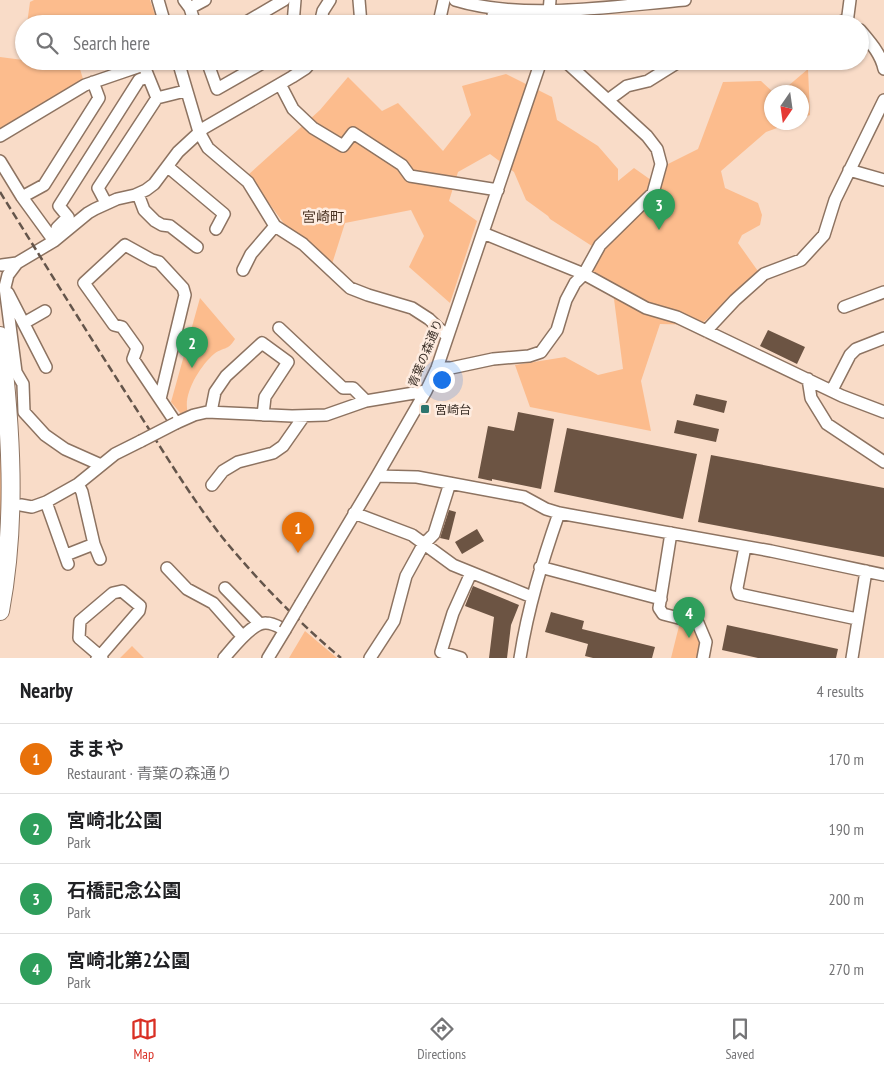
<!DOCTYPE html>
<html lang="en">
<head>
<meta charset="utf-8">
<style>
  body { margin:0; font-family:"PT Sans Narrow","Noto Sans JP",sans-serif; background:#f2f2f2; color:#202124 }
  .compass { position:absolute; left:764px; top:85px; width:45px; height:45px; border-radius:50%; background:#fff; box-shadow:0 1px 4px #0004; rotate:193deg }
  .you { position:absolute; left:441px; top:379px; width:18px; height:18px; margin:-12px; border:4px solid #fff; border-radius:50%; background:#1a73e8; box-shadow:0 0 0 8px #1a73e833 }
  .badge { display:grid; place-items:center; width:32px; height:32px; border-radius:50%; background:#d93025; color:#fff; font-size:16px; font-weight:700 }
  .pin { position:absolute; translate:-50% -41px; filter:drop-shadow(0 1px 2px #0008) }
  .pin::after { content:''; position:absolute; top:26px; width:18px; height:15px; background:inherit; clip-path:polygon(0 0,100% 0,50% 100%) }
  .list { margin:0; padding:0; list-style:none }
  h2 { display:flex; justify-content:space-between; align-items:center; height:65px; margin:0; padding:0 20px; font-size:21px }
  h2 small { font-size:16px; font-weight:400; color:#757577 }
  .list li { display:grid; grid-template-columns:32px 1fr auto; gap:15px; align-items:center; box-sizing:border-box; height:70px; padding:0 20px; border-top:1px solid #e0e0e0 }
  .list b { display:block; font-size:19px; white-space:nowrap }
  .list p { margin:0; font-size:16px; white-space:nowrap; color:#757577 }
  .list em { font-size:16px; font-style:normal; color:#757577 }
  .icon { flex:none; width:28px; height:28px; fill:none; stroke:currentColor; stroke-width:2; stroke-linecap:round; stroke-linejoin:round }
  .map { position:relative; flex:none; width:884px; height:658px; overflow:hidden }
  .search { position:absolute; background:#fff; box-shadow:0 1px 4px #0004; left:15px; right:15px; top:15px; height:55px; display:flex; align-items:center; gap:12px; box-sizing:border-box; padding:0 18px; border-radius:28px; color:#757577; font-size:19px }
  .sheet { height:345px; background:#fff }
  nav { display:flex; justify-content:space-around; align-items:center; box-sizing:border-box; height:70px; border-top:1px solid #e0e0e0; background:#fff; font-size:14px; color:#757577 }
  nav a { display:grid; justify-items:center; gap:2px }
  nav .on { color:#d93025 }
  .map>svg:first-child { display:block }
  .green { fill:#fcbc8d }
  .building { fill:#6c5443 }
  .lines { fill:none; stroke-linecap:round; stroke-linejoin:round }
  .minor-casing { stroke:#8d7361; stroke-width:14 }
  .highway-casing { stroke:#8d7361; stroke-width:20 }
  .minor { stroke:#fff; stroke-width:11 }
  .highway { stroke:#fff; stroke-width:18 }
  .rail { stroke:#64554b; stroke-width:2.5; stroke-dasharray:8 4; stroke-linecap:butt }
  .minor-bridge-casing { stroke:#8d7361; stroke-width:14; stroke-linecap:butt }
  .minor-bridge { stroke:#fff; stroke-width:11 }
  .poi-dot { fill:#2d756e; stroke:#feece0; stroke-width:2 }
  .labels { text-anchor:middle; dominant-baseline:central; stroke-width:5; stroke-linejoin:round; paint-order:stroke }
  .street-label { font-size:12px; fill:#3c3129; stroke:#feece0 }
  .poi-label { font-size:12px; fill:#3c3129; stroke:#feece0; text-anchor:start }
  .neighbourhood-label { font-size:14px; fill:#483121; stroke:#feece0 }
</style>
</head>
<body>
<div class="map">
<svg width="884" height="658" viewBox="0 0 884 658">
  <rect width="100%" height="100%" fill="#f9dcc8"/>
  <path class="green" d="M 34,0 L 150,0 L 155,15 L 126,24 L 27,24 L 30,2 Z
    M 24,56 L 24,61 L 84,61 L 80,69 L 83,79 L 0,130 L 0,57 L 23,60 Z
    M 808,69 L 810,115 L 802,118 L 802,92 L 781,92 Z
    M 506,74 L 552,97 L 557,120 L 598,146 L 618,169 L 618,181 L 634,168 L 658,185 L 664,166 L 698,149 L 723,82 L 761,81 L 773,92 L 772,92 L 772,122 L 791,123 L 766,132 L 721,171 L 725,188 L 758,203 L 762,215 L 760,225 L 742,235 L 738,243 L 760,274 L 700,325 L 660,324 L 641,381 L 651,431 L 530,407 L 515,365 L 565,357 L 598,375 L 623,369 L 614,299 L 592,270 L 595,248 L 550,219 L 548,216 L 526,200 L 514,172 L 490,154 L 458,172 L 449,201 L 477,221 L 450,303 L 409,267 L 424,236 L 411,210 L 345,223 L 332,264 L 285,225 L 248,175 L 320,110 L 348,77 L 382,111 L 398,103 L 443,151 L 471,115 L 462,86 Z
    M 200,298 L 235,339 C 228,351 223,347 214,354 C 200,366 182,395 188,413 L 182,415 L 171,402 Z
    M 0,386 L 5,467 L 0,574 Z
    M 680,622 L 692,625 L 701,635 L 700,658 L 671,658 Z
    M 305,631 L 337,658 L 289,658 Z
    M 132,646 L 144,658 L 120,658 Z"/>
  <path class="building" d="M 768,330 L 805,347 L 797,364 L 760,346 Z
    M 696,394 L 727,401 L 724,413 L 693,405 Z
    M 518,412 L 554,419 L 541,489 L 492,479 L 492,481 L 478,478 L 488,426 L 514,431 Z
    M 677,420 L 719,429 L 716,442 L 674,433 Z
    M 567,428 L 697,454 L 683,519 L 554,492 Z
    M 711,455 L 884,488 L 884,557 L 698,522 Z
    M 449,510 L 456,512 L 449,540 L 440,538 Z
    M 477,529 L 484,541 L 462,554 L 455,542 Z
    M 473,586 L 519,605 L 511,625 L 507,658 L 489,658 L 494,617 L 465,606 Z
    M 551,612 L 584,621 L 582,629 L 655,647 L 652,658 L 593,658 L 585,656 L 588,644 L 545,632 Z
    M 727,625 L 838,649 L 836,658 L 758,658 L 722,650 Z"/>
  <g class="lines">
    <defs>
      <path id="minor" d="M 158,0 L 165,24
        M 184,0 L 190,8 L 195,24
        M 359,0 L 361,24
        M 455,0 C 523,21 614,6 685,0
        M 190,8 L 205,0
        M 847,23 L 850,0
        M 243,24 L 284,0
        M 293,24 L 295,0
        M 320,24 L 323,11 L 330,0
        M 442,24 L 440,18 L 444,0
        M 492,24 L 494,8
        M 548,24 L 550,0
        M 836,24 L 843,21 L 851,24
        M 860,30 C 870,42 881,54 884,69
        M 178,61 L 199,132 L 208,148 L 248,182 L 275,226 L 303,244 L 350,288 L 368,295 L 412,308 L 429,319 L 447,336
        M 207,61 L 217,89 L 266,61
        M 146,71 L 157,98
        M 280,84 L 293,109 L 313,128 L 343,146 L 353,133 L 402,165 L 410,176 L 498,190
        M 608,100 L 627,86 L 648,81 L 680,61
        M 0,136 L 85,85 L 155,61
        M 0,161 L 22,197 L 54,241 L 88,213 L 95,209 L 117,199 L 135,195 L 146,190 L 154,184 L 178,152 L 204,128 L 292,77 L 306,68 L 312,61
        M 168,167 L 224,214 L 216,229
        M 849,170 L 884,180
        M 138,194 L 144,210 L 155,221 L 162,225 L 170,226 L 197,247
        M 22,197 L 44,185 L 99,98 L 93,82
        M 106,203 L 98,188 L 157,98 L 185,91
        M 57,228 L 68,217 L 59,206 L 139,80 L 147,77
        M 483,233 L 584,274 L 646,308 L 677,317 L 842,396 L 884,412
        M 17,263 L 8,275 L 5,287 L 16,372 L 23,384 L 24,412 L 45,435 L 65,449 L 101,465
        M 2,265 L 17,263 L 54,241
        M 243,270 L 251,254 L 275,226
        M 8,293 L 46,367
        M 844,307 L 884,292
        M 24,323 L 45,311
        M 279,328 L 343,388 L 353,388 L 366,401
        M 706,331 L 735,300 L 764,274 L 801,260 L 824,235 L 835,200 L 884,100
        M 437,368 L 451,368 L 493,359 L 529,356 L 541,352 L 557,330 L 566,300 L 575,283 L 584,274 L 600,245 L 653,193 L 661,164 L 657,149 L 647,136 L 565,61
        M 808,379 L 811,398 L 827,424 L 884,462
        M 832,390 L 850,355 L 856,349 L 884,338
        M 160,399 L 185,295 L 183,288 L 159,262 L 152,260 L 125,245 L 84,283 L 114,325 L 122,327 L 137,348 L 133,359 L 176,423 L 194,415 L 207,412 L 292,416 L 326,415 L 366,401 L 426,391
        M 211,412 L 215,392 L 226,376 L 262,343 L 288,362 L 265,397 L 263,415
        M 377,476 L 417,477 L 524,497 L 546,509 L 559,513 L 771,551 L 884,575
        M 78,484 L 82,492 L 94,544 L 100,559
        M 212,485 L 223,471 L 238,462 L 273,453 L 283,446 L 304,416
        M 46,502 L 68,564
        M 21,505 L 32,507 L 46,502 L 78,484 L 115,454 L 141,441
        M 354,513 L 412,535 L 453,565 L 532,597
        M 671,533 L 659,608 L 663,614 L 698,623 L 706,642 L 703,658
        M 745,547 L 737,588 L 739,594 L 857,619
        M 66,555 L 94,544
        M 540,567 L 661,599
        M 167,568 L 187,589 L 213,603 L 243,637
        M 225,588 L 260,624
        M 301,603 L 377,476 L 426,391 L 437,368 L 541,61
        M 97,658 L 100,656 L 139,611 L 140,606 L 122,591 L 113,593 L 80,621 L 79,638 L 100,656 L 102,658
        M 224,658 C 233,648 252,622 266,623 C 273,623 279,627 285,630 L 268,658
        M 370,658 L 394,621 L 406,576 L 423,545 L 434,534 L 450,483
        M 461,658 L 441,652 L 453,613 L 471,573
        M 520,658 C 528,607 542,562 559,513
        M 852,658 L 866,571"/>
      <path id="highway" d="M 0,336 C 11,427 17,520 0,611"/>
    </defs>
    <use href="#minor" class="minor-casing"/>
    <use href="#highway" class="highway-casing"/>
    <use href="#minor" class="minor"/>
    <use href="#highway" class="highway"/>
    <path class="rail" d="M 0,192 C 45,264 89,336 135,407 C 163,451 190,496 222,537 C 258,581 297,621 341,658"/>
    <defs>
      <path id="minor-bridge" d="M 141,441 L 176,423
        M 285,630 L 301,603"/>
    </defs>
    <use href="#minor-bridge" class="minor-bridge-casing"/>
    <use href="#minor-bridge" class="minor-bridge"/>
  </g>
  <rect class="poi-dot" x="420" y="404" width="10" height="10" rx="2.5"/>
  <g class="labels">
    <g class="street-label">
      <text transform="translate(425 353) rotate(-68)">青葉の森通り</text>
    </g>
    <g class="poi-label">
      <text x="435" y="409">宮崎台</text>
    </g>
    <g class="neighbourhood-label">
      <text x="323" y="217">宮崎町</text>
    </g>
  </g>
</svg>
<svg class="compass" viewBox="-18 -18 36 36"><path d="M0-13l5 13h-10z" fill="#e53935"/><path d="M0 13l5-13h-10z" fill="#757577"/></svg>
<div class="you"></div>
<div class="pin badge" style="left:298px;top:553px;background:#e8710a">1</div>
<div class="pin badge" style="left:192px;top:368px;background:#2e9e5b">2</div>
<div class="pin badge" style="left:659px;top:230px;background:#2e9e5b">3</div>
<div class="pin badge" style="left:689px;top:638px;background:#2e9e5b">4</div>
<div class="search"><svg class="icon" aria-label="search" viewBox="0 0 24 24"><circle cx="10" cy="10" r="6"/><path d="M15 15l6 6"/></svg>Search here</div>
</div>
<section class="sheet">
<h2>Nearby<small>4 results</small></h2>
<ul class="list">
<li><span class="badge" style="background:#e8710a">1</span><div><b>ままや</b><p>Restaurant · 青葉の森通り</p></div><em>170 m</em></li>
<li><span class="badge" style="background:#2e9e5b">2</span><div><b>宮崎北公園</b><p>Park</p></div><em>190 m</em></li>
<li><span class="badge" style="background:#2e9e5b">3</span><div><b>石橋記念公園</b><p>Park</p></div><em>200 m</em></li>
<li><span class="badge" style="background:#2e9e5b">4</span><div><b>宮崎北第2公園</b><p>Park</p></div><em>270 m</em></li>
</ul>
</section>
<nav>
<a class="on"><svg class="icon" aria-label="map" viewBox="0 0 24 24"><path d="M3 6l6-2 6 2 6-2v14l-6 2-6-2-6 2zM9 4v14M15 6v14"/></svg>Map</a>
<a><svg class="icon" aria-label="directions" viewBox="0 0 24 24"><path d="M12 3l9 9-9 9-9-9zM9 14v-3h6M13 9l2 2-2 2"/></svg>Directions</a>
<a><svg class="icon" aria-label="saved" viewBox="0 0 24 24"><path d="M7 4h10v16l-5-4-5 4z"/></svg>Saved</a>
</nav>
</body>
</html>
